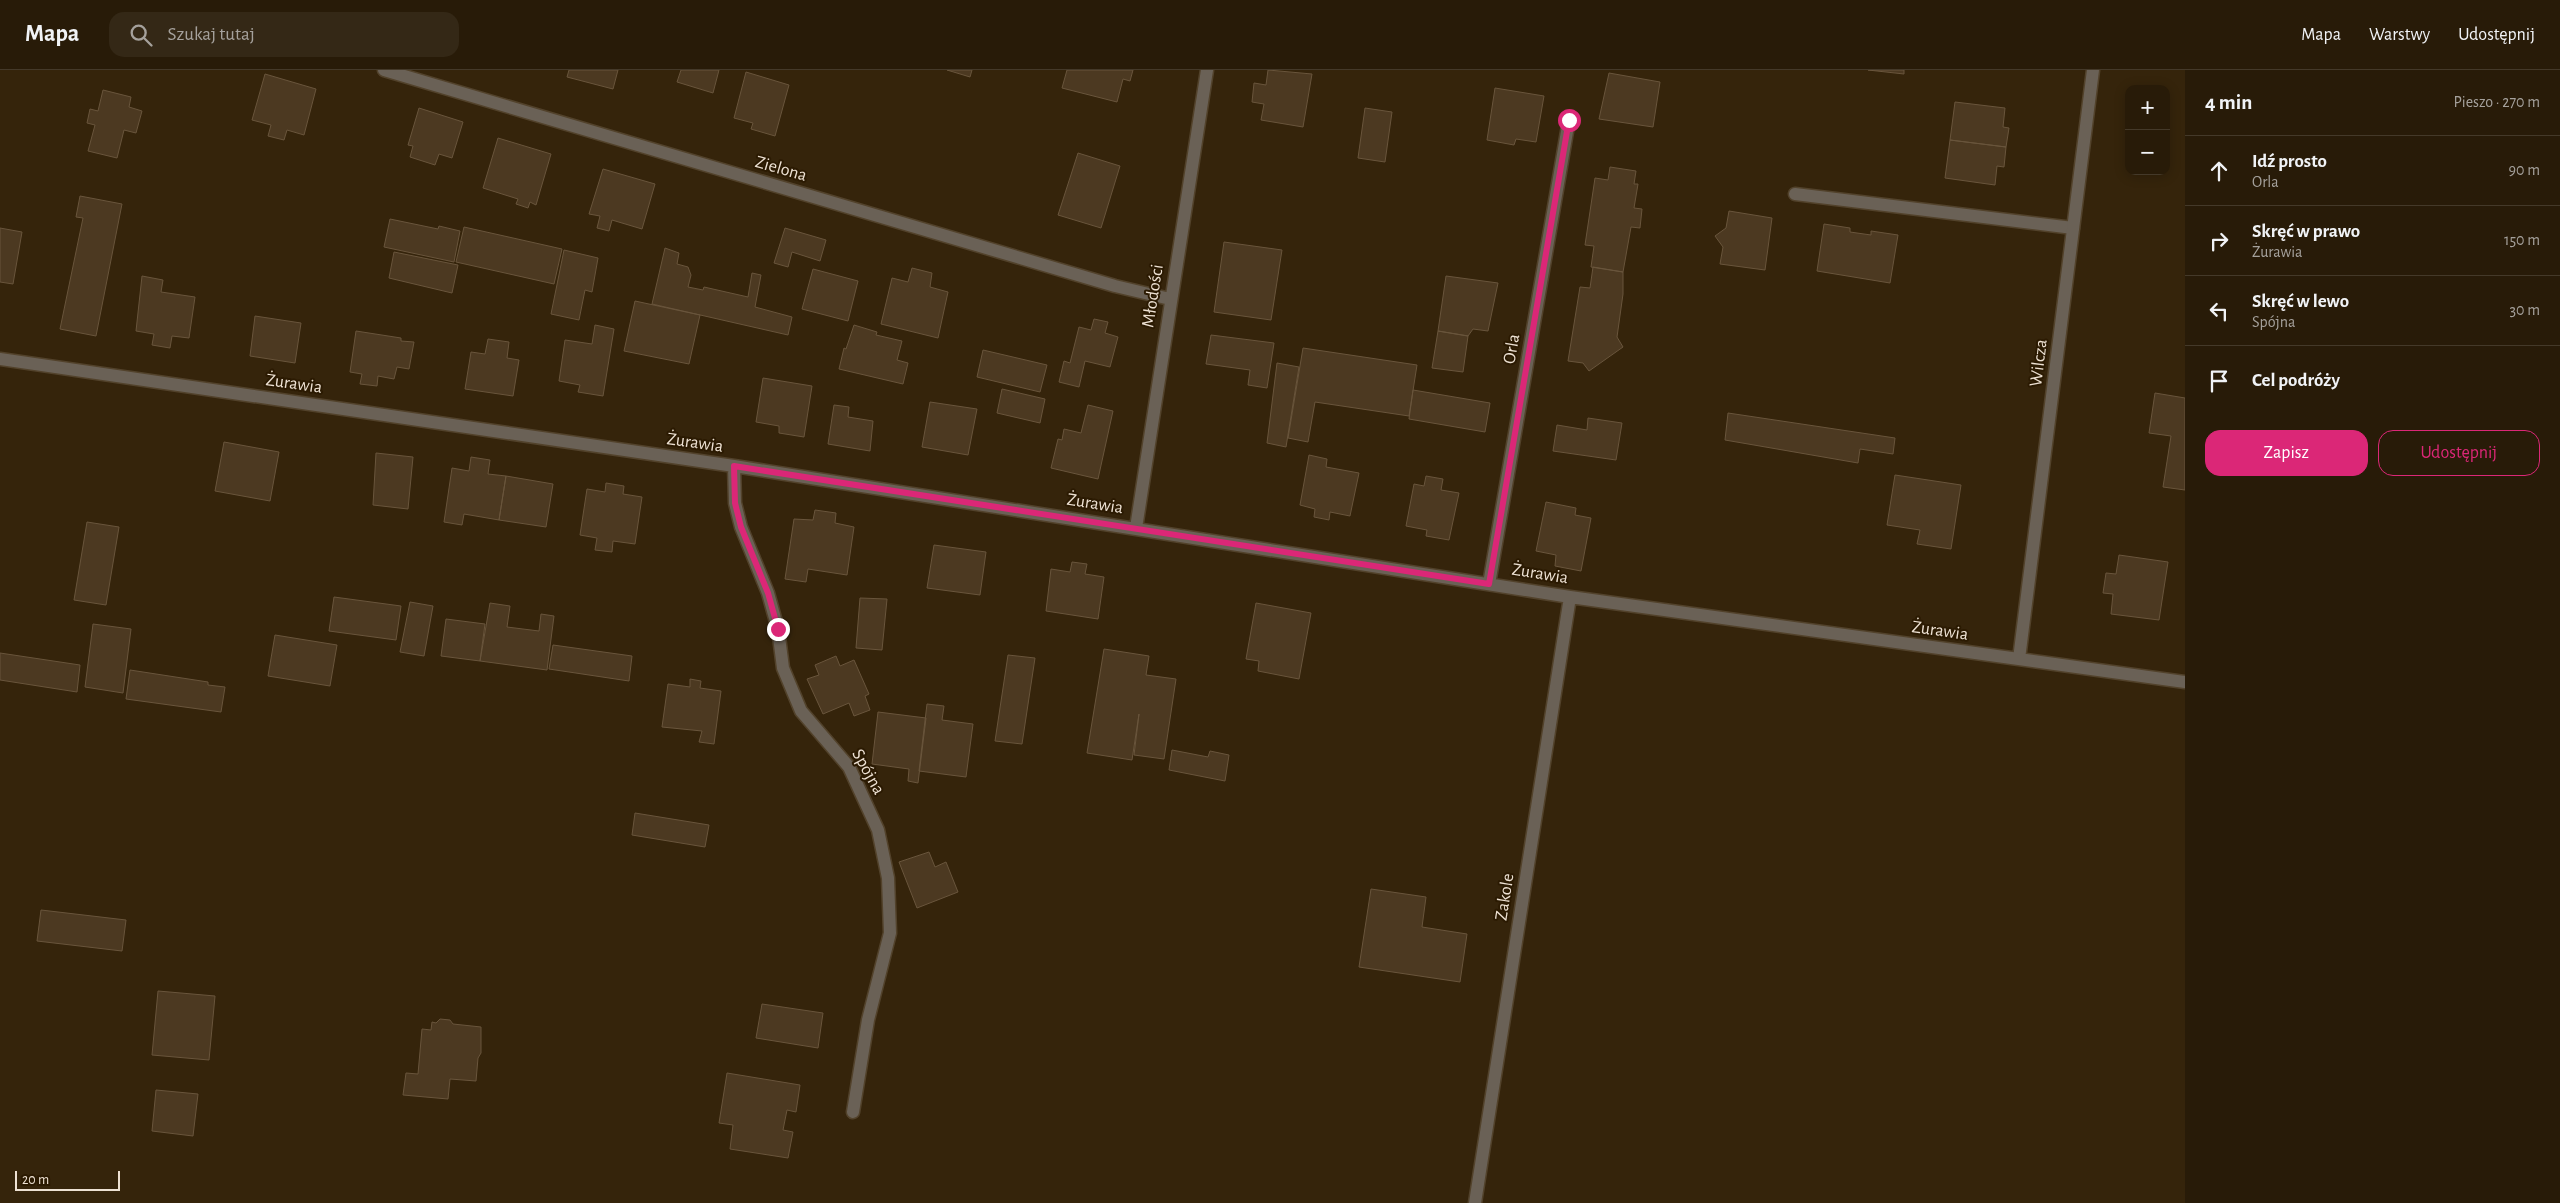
<!DOCTYPE html>
<html lang="pl">
<head>
<meta charset="utf-8">
<style>
  body { margin:0; font-family:"Alegreya Sans",sans-serif; background:#342816; color:#f1f3f6 }
  .controls { position:absolute; right:15px; top:15px; display:grid; overflow:hidden; border-radius:10px; box-shadow:0 2px 12px #0003 }
  .controls button { width:45px; height:45px; display:grid; place-items:center; padding:0; border:0; border-bottom:1px solid #443929; background:#281b08; color:#f1f3f6; font:25px sans-serif }
  .scale { position:absolute; left:15px; bottom:12px; width:105px; box-sizing:border-box; padding-left:5px; border:2px solid #ede1d3; border-top:0; font-size:14px; line-height:18px; white-space:nowrap; color:#ede1d3; -webkit-text-stroke:4px #2b1a02; paint-order:stroke }
  .stop { position:absolute; width:15px; height:15px; margin:-11px; border:4px solid #db2777; border-radius:50%; background:#fff }
  .stop.end { background:#db2777; border-color:#fff; box-shadow:0 1px 5px #0008 }
  .list { margin:0; padding:0; list-style:none }
  h2 { display:flex; justify-content:space-between; align-items:center; height:65px; margin:0; padding:0 20px; font-size:21px }
  h2 small { font-size:16px; font-weight:400; color:#a5a19c }
  .list li { display:grid; grid-template-columns:32px 1fr auto; gap:15px; align-items:center; box-sizing:border-box; height:70px; padding:0 20px; border-top:1px solid #443929 }
  .list b { display:block; font-size:19px; white-space:nowrap }
  .list p { margin:0; font-size:16px; white-space:nowrap; color:#a5a19c }
  .list em { font-size:16px; font-style:normal; color:#a5a19c }
  .actions { display:flex; gap:10px; padding:15px 20px }
  .actions a { flex:1; padding:11px 0; border:1px solid #db2777; border-radius:15px; text-align:center; font-size:18px; color:#db2777 }
  .actions .main { background:#db2777; color:#fff }
  .icon { flex:none; width:28px; height:28px; fill:none; stroke:currentColor; stroke-width:2; stroke-linecap:round; stroke-linejoin:round }
  .map { position:relative; flex:none; width:2185px; height:1133px; overflow:hidden }
  header { display:flex; align-items:center; gap:30px; box-sizing:border-box; height:70px; padding:0 25px; background:#281b08; border-bottom:1px solid #443929 }
  header strong { font-size:24px }
  nav { display:flex; gap:28px; margin-inline-start:auto; font-size:18px }
  .search { width:350px; height:45px; background:#342816; display:flex; align-items:center; gap:12px; box-sizing:border-box; padding:0 18px; border-radius:15px; color:#a5a19c; font-size:19px }
  main { display:flex }
  aside { flex:1; background:#281b08 }
  .map>svg:first-child { display:block }
  .building { fill:#4c3921; stroke:#69553c }
  .lines { fill:none; stroke-linecap:round; stroke-linejoin:round }
  .service-casing { stroke:#52422b; stroke-width:15 }
  .minor-casing { stroke:#52422b; stroke-width:15 }
  .service { stroke:#6a6156; stroke-width:12 }
  .minor { stroke:#6a6156; stroke-width:12 }
  .route { stroke:#db2777; stroke-width:6 }
  .labels { text-anchor:middle; dominant-baseline:central; stroke-width:4; stroke-linejoin:round; paint-order:stroke }
  .street-label { font-size:18px; fill:#ede1d3; stroke:#2b1a02 }
</style>
</head>
<body>
<header>
<strong>Mapa</strong>
<div class="search"><svg class="icon" aria-label="search" viewBox="0 0 24 24"><circle cx="10" cy="10" r="6"/><path d="M15 15l6 6"/></svg>Szukaj tutaj</div>
<nav><a>Mapa</a><a>Warstwy</a><a>Udostępnij</a></nav>
</header>
<main>
<div class="map">
<svg width="2185" height="1133" viewBox="0 0 2185 1133">
  <rect width="100%" height="100%" fill="#35240b"/>
  <path class="building" d="M 569,0 L 618,0 L 613,19 L 567,7 Z
    M 681,0 L 719,0 L 713,23 L 677,12 Z
    M 947,0 L 972,0 L 970,7 Z
    M 1067,0 L 1133,0 L 1130,11 L 1123,9 L 1117,32 L 1062,18 Z
    M 1268,0 L 1312,4 L 1303,57 L 1261,50 L 1264,34 L 1252,32 L 1254,13 L 1266,15 Z
    M 1868,0 L 1904,0 L 1904,4 Z
    M 746,2 L 789,15 L 775,66 L 751,59 L 753,53 L 734,48 Z
    M 1609,3 L 1660,12 L 1653,57 L 1599,49 Z
    M 265,4 L 316,19 L 304,65 L 287,60 L 284,70 L 268,66 L 271,55 L 252,50 Z
    M 1495,18 L 1544,26 L 1536,72 L 1516,69 L 1514,75 L 1487,70 Z
    M 103,20 L 131,27 L 129,37 L 142,41 L 136,63 L 124,60 L 117,88 L 88,81 L 95,55 L 87,53 L 90,39 L 98,41 Z
    M 1955,32 L 2005,38 L 2003,57 L 2009,58 L 2006,77 L 1950,70 Z
    M 419,38 L 463,52 L 452,88 L 439,84 L 435,95 L 410,87 L 413,76 L 408,75 Z
    M 1365,38 L 1392,42 L 1385,92 L 1358,88 Z
    M 498,68 L 551,84 L 536,135 L 530,132 L 528,138 L 516,134 L 518,129 L 483,118 Z
    M 1950,70 L 2006,77 L 2004,97 L 1997,96 L 1995,115 L 1945,108 Z
    M 1078,83 L 1120,96 L 1101,158 L 1058,145 Z
    M 1610,97 L 1636,101 L 1634,114 L 1638,114 L 1634,138 L 1642,139 L 1640,158 L 1631,157 L 1623,202 L 1591,197 L 1594,176 L 1585,175 L 1595,108 L 1608,110 Z
    M 603,99 L 655,114 L 642,159 L 612,150 L 609,161 L 597,158 L 600,146 L 589,144 Z
    M 80,126 L 122,134 L 96,266 L 60,259 L 83,148 L 76,147 Z
    M 1729,141 L 1772,148 L 1765,200 L 1720,194 L 1723,177 L 1715,166 L 1726,158 Z
    M 390,149 L 438,159 L 439,156 L 460,161 L 454,192 L 384,177 Z
    M 1824,154 L 1850,158 L 1850,162 L 1871,165 L 1871,161 L 1898,165 L 1890,213 L 1817,201 Z
    M 464,157 L 562,179 L 554,214 L 456,192 Z
    M 0,158 L 22,162 L 13,214 L 0,212 Z
    M 785,158 L 826,170 L 820,191 L 792,182 L 788,197 L 774,193 Z
    M 1224,172 L 1282,180 L 1271,250 L 1214,242 Z
    M 665,178 L 679,183 L 677,194 L 688,197 L 691,205 L 688,217 L 703,220 L 704,217 L 748,227 L 752,203 L 761,205 L 755,237 L 792,247 L 788,265 L 652,234 Z
    M 564,180 L 598,188 L 592,222 L 585,220 L 579,250 L 551,244 Z
    M 394,182 L 458,195 L 452,223 L 389,208 Z
    M 1593,197 L 1623,202 L 1623,224 L 1617,267 L 1623,277 L 1589,301 L 1583,293 L 1568,291 L 1580,217 L 1590,218 Z
    M 912,198 L 932,203 L 930,217 L 948,222 L 938,268 L 881,254 L 892,208 L 908,212 Z
    M 813,199 L 858,211 L 848,251 L 802,239 Z
    M 142,206 L 163,210 L 161,222 L 195,227 L 189,268 L 172,266 L 170,278 L 152,275 L 154,264 L 136,261 Z
    M 1446,206 L 1498,213 L 1488,261 L 1473,259 L 1468,266 L 1438,261 Z
    M 635,231 L 700,245 L 689,294 L 624,281 Z
    M 255,246 L 301,253 L 295,293 L 250,286 Z
    M 1094,249 L 1108,252 L 1105,263 L 1118,267 L 1110,297 L 1085,291 L 1079,317 L 1059,312 L 1064,291 L 1070,293 L 1079,257 L 1091,260 Z
    M 595,255 L 614,259 L 603,326 L 578,322 L 580,315 L 559,311 L 565,270 L 592,274 Z
    M 854,255 L 877,262 L 876,265 L 902,271 L 897,290 L 908,293 L 903,314 L 839,299 L 844,278 L 846,279 Z
    M 356,261 L 401,268 L 401,271 L 414,272 L 409,299 L 397,297 L 394,309 L 378,306 L 377,316 L 360,314 L 362,304 L 350,302 Z
    M 1438,261 L 1468,266 L 1463,302 L 1432,298 Z
    M 1211,265 L 1274,273 L 1267,318 L 1248,315 L 1250,300 L 1206,294 Z
    M 488,269 L 509,272 L 507,288 L 519,290 L 513,326 L 465,319 L 471,282 L 485,284 Z
    M 1303,278 L 1417,295 L 1409,346 L 1315,332 L 1308,372 L 1288,368 Z
    M 983,280 L 1047,295 L 1040,322 L 977,307 Z
    M 1277,293 L 1299,297 L 1286,377 L 1267,373 Z
    M 763,308 L 812,316 L 804,367 L 779,363 L 779,356 L 756,352 Z
    M 1002,319 L 1045,329 L 1040,353 L 997,343 Z
    M 1413,320 L 1490,333 L 1485,362 L 1409,349 Z
    M 2155,323 L 2185,328 L 2185,420 L 2163,417 L 2171,366 L 2149,363 Z
    M 930,332 L 977,339 L 968,385 L 922,377 Z
    M 834,335 L 849,337 L 848,347 L 873,351 L 870,381 L 828,374 Z
    M 1088,335 L 1113,341 L 1098,409 L 1051,398 L 1058,369 L 1062,370 L 1064,359 L 1081,363 Z
    M 1728,343 L 1895,368 L 1893,384 L 1860,379 L 1858,393 L 1725,370 Z
    M 1588,348 L 1622,353 L 1616,390 L 1553,381 L 1557,355 L 1587,360 Z
    M 224,372 L 279,382 L 270,431 L 215,421 Z
    M 376,383 L 413,387 L 408,439 L 373,435 Z
    M 1309,385 L 1327,389 L 1326,397 L 1359,403 L 1350,446 L 1330,442 L 1329,450 L 1314,447 L 1315,439 L 1300,435 Z
    M 471,387 L 490,390 L 488,404 L 506,406 L 499,450 L 464,444 L 462,455 L 444,452 L 452,398 L 469,401 Z
    M 1895,405 L 1961,415 L 1951,479 L 1917,474 L 1920,460 L 1887,455 Z
    M 506,406 L 553,414 L 546,457 L 499,450 Z
    M 1426,406 L 1443,409 L 1441,420 L 1459,423 L 1449,470 L 1426,466 L 1427,460 L 1406,456 L 1414,414 L 1424,416 Z
    M 606,413 L 624,416 L 623,424 L 642,427 L 635,474 L 613,471 L 612,482 L 595,480 L 597,468 L 580,465 L 587,419 L 605,422 Z
    M 1546,432 L 1576,438 L 1575,445 L 1591,448 L 1581,501 L 1555,496 L 1556,485 L 1536,481 Z
    M 815,440 L 836,443 L 835,453 L 854,457 L 847,505 L 808,499 L 806,512 L 785,509 L 794,449 L 813,450 Z
    M 87,452 L 119,457 L 106,535 L 74,530 Z
    M 934,475 L 986,482 L 980,525 L 927,518 Z
    M 2119,485 L 2168,492 L 2159,550 L 2111,544 L 2113,524 L 2103,523 L 2106,503 L 2116,504 Z
    M 1072,492 L 1087,494 L 1085,504 L 1104,507 L 1098,549 L 1046,541 L 1051,499 L 1070,502 Z
    M 334,527 L 401,536 L 396,570 L 329,561 Z
    M 860,528 L 887,529 L 882,580 L 856,578 Z
    M 410,532 L 433,536 L 424,586 L 400,582 Z
    M 490,533 L 510,536 L 507,557 L 539,561 L 541,544 L 554,546 L 547,600 L 480,591 Z
    M 1256,533 L 1311,543 L 1299,609 L 1258,601 L 1259,591 L 1246,589 Z
    M 446,549 L 485,554 L 480,591 L 441,586 Z
    M 93,554 L 131,559 L 123,623 L 85,617 Z
    M 275,565 L 337,575 L 330,616 L 268,606 Z
    M 553,575 L 632,586 L 629,611 L 549,599 Z
    M 1104,579 L 1149,586 L 1146,605 L 1176,609 L 1164,689 L 1134,685 L 1139,644 L 1132,690 L 1087,683 Z
    M 0,583 L 80,595 L 77,622 L 0,610 Z
    M 1008,585 L 1035,588 L 1022,674 L 995,671 Z
    M 836,586 L 840,596 L 854,590 L 869,624 L 865,626 L 870,640 L 854,646 L 849,633 L 823,644 L 807,609 L 819,605 L 815,595 Z
    M 130,600 L 208,612 L 208,615 L 225,617 L 221,642 L 126,629 Z
    M 690,609 L 701,611 L 700,618 L 721,621 L 714,674 L 699,672 L 702,661 L 662,657 L 668,614 L 690,617 Z
    M 927,634 L 944,636 L 942,650 L 973,654 L 966,707 L 919,701 Z
    M 878,642 L 926,648 L 918,713 L 908,711 L 909,699 L 872,694 Z
    M 1172,680 L 1208,687 L 1210,681 L 1229,685 L 1225,711 L 1169,700 Z
    M 635,743 L 709,755 L 705,777 L 632,765 Z
    M 929,782 L 935,797 L 946,792 L 958,822 L 917,838 L 899,792 Z
    M 1371,819 L 1426,827 L 1422,857 L 1467,864 L 1460,912 L 1359,897 Z
    M 41,840 L 126,850 L 122,881 L 37,871 Z
    M 158,921 L 215,926 L 209,990 L 152,985 Z
    M 762,934 L 823,943 L 818,978 L 756,968 Z
    M 440,949 L 450,950 L 453,954 L 481,957 L 481,983 L 478,988 L 476,1011 L 450,1009 L 448,1029 L 403,1025 L 406,1003 L 418,1004 L 422,959 L 431,960 L 432,952 L 436,953 Z
    M 727,1003 L 800,1015 L 796,1042 L 787,1040 L 783,1060 L 793,1062 L 788,1088 L 730,1079 L 733,1055 L 719,1053 Z
    M 156,1020 L 198,1024 L 193,1066 L 152,1061 Z"/>
  <g class="lines">
    <defs>
      <path id="service" d="M 1795,124 L 2073,158"/>
      <path id="minor" d="M 384,0 L 1115,216 L 1170,229
        M 0,289 L 734,396 L 1570,527 L 2185,612
        M 734,396 L 735,433 L 741,457 L 768,523 L 778,559 L 783,598 L 801,641 L 849,697 L 878,760 L 888,808 L 890,863 L 868,950 L 853,1042
        M 1136,458 L 1207,0
        M 1489,514 L 1569,50
        M 2019,589 L 2093,0
        M 1475,1133 L 1570,527"/>
    </defs>
    <use href="#service" class="service-casing"/>
    <use href="#minor" class="minor-casing"/>
    <use href="#service" class="service"/>
    <use href="#minor" class="minor"/>
  </g>
  <g class="lines">
    <path class="route" d="M 778,559 L 768,523 L 741,457 L 735,433 L 734,396 L 1489,514 L 1569,50"/>
  </g>
  <g class="labels">
    <g class="street-label">
      <text transform="translate(781 99) rotate(16)">Zielona</text>
      <text transform="translate(1153 226) rotate(-81)">Młodości</text>
      <text transform="translate(1512 279) rotate(-80)">Orla</text>
      <text transform="translate(2039 293) rotate(-83)">Wilcza</text>
      <text transform="translate(294 314) rotate(8)">Żurawia</text>
      <text transform="translate(695 373) rotate(8)">Żurawia</text>
      <text transform="translate(1095 434) rotate(9)">Żurawia</text>
      <text transform="translate(1540 504) rotate(9)">Żurawia</text>
      <text transform="translate(1940 561) rotate(8)">Żurawia</text>
      <text transform="translate(868 702) rotate(61)">Spójna</text>
      <text transform="translate(1505 827) rotate(-81)">Zakole</text>
    </g>
  </g>
</svg>
<div class="controls">
<button>+</button>
<button>−</button>
</div>
<div class="scale">20 m</div>
<div class="stop" style="left:1569px;top:50px"></div>
<div class="stop end" style="left:778px;top:559px"></div>
</div>
<aside>
<h2>4 min<small>Pieszo · 270 m</small></h2>
<ul class="list">
<li><svg class="icon" aria-label="ahead" viewBox="0 0 24 24"><path d="M12 20V5M6 11l6-6 6 6"/></svg><div><b>Idź prosto</b><p>Orla</p></div><em>90 m</em></li>
<li><svg class="icon" aria-label="right" viewBox="0 0 24 24"><path d="M7 20v-9h11M14 6l5 5-5 5"/></svg><div><b>Skręć w prawo</b><p>Żurawia</p></div><em>150 m</em></li>
<li><svg class="icon" aria-label="left" viewBox="0 0 24 24"><path d="M17 20v-9H6M10 6l-5 5 5 5"/></svg><div><b>Skręć w lewo</b><p>Spójna</p></div><em>30 m</em></li>
<li><svg class="icon" aria-label="arrive" viewBox="0 0 24 24"><path d="M6 21V4h12l-3 4 3 4H6"/></svg><div><b>Cel podróży</b></div></li>
</ul>
<div class="actions"><a class="main">Zapisz</a><a>Udostępnij</a></div>
</aside>
</main>
</body>
</html>
